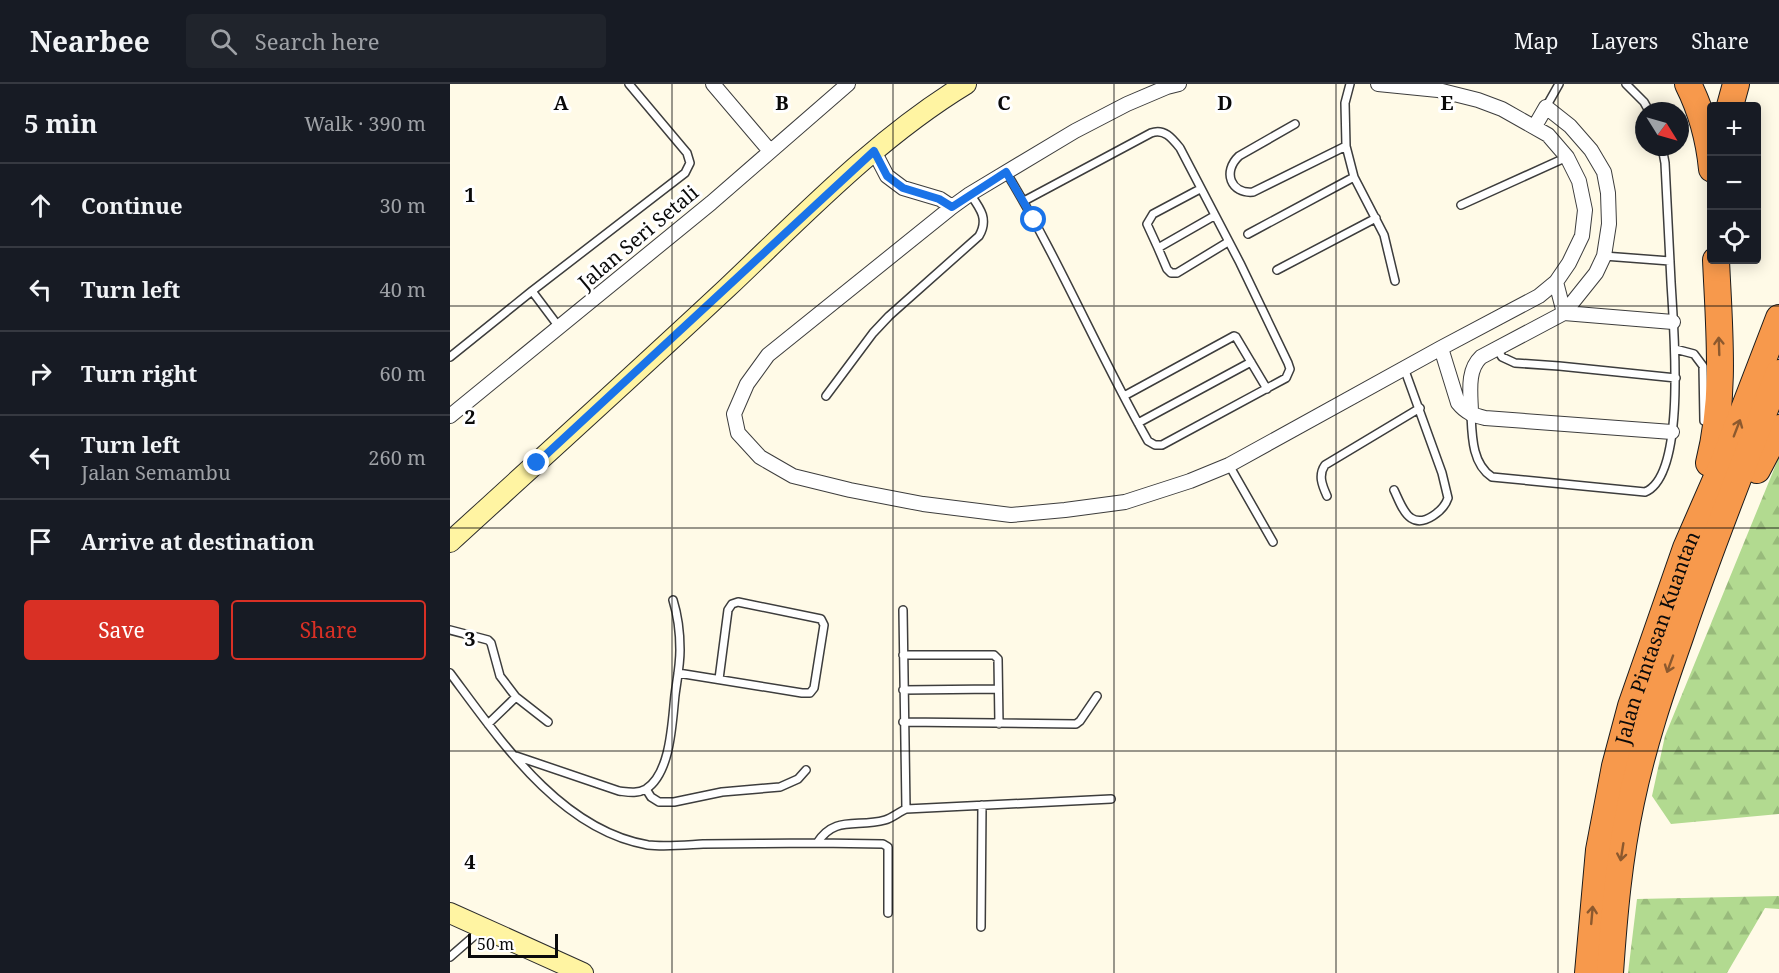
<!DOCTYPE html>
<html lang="en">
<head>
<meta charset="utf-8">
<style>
  body { margin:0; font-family:"Noto Serif",serif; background:#20242c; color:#f1f3f6 }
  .controls { position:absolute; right:18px; top:18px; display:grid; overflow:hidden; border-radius:6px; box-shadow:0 3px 15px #0003 }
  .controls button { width:54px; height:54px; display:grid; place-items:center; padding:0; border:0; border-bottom:2px solid #363941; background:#171b24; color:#f1f3f6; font:30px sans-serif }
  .compass { position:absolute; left:1185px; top:18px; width:54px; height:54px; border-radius:50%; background:#171b24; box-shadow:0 3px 15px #0003; rotate:127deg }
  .scale { position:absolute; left:18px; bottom:15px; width:90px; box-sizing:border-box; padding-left:6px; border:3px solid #0a0a0a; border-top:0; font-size:16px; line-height:21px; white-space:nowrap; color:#0a0a0a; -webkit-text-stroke:4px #fff; paint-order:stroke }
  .stop { position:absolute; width:18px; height:18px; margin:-14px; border:4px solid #1a73e8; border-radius:50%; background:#fff }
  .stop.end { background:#1a73e8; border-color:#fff; box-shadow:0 2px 6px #0008 }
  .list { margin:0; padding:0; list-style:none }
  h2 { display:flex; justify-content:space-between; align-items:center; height:78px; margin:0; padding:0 24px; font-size:26px }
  h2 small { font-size:20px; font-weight:400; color:#9ea1a6 }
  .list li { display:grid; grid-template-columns:39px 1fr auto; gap:18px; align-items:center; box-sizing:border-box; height:84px; padding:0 24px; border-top:2px solid #363941 }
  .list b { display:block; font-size:22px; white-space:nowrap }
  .list p { margin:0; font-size:20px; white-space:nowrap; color:#9ea1a6 }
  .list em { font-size:20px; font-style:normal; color:#9ea1a6 }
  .actions { display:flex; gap:12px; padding:18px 24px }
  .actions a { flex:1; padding:14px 0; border:2px solid #d93025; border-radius:6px; text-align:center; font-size:21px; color:#d93025 }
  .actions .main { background:#d93025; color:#fff }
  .icon { flex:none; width:33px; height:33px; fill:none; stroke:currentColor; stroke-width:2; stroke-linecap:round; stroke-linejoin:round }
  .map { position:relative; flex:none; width:1329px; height:889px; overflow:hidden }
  header { display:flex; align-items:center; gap:36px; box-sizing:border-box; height:84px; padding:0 30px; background:#171b24; border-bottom:2px solid #363941 }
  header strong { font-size:28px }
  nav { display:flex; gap:33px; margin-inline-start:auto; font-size:21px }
  .search { width:420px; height:54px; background:#20242c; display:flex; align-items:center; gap:15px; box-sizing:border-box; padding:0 21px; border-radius:6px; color:#9ea1a6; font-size:22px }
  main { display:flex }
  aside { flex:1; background:#171b24 }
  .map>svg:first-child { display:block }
  .forest { fill:url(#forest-firs) }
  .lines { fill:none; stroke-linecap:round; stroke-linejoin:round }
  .lane-casing { stroke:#3d3d3d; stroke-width:10 }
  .street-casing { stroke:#3d3d3d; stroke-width:16 }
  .secondary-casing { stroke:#2c2c2c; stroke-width:22 }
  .highway-casing { stroke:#1b1b1b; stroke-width:28 }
  .lane { stroke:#fff; stroke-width:7 }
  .street { stroke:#fff; stroke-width:14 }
  .secondary { stroke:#fff4a2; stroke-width:20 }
  .highway { stroke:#f7994c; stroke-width:26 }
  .oneway { stroke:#8c592e }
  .route { stroke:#1a73e8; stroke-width:8 }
  .grid { fill:none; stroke:#0a0a0a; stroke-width:1.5; stroke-opacity:0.55 }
  .labels { text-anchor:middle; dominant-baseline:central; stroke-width:6; stroke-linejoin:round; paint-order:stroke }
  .street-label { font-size:20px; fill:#0a0a0a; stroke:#fff }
  .grid-label { font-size:20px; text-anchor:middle; font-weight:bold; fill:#0a0a0a; stroke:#fff; stroke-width:6; stroke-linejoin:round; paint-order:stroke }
</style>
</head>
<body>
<header>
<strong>Nearbee</strong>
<div class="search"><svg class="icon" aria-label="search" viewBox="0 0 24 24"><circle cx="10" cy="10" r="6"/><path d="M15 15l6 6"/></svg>Search here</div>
<nav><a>Map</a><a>Layers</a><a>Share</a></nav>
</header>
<main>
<aside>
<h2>5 min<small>Walk · 390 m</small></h2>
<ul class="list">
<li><svg class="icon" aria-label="ahead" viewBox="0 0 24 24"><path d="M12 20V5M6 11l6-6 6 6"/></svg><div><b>Continue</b></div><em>30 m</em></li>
<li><svg class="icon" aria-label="left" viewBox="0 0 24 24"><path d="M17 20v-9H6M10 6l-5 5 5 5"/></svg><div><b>Turn left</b></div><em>40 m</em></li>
<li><svg class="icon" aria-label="right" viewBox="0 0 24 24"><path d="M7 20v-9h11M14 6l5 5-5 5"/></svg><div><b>Turn right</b></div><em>60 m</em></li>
<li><svg class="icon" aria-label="left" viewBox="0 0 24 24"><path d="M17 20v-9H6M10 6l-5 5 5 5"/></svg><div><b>Turn left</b><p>Jalan Semambu</p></div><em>260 m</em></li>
<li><svg class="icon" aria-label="arrive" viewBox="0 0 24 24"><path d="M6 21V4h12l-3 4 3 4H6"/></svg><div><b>Arrive at destination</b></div></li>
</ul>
<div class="actions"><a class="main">Save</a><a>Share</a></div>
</aside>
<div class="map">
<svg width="1329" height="889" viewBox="0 0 1329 889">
  <defs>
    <pattern id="forest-firs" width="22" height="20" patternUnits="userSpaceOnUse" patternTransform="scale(1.5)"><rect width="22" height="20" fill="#b2da90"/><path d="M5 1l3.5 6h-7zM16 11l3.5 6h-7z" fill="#98ba7b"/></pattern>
  </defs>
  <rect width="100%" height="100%" fill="#fffae7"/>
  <path class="forest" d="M 1329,373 L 1329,730 L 1221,740 L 1202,712 L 1215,652 Z
    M 1329,812 L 1329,825 L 1315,824 L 1277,889 L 1178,889 L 1187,815 Z"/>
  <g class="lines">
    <defs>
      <path id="lane" d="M 900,0 L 895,19 L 896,62 L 904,93 L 934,151 L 945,197
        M 1176,0 L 1194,18 L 1199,27
        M 1096,23 L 1109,0
        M 845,40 L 789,72 C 772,88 781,110 803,108 L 896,62
        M 556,88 C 609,175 648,269 698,357 L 705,361 L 712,361 L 836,294 L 840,285 L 838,279 L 790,179 L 730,64 C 722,54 714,44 701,49 L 574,117
        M 750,105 L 703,130 L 697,140 L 708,164 L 764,132
        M 1011,121 L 1117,73
        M 798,150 L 904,93
        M 708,164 L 717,185 L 721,189 L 727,189 L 778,158
        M 1154,172 L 1220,177
        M 827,186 L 926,134
        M 109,243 L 82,207 L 235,89 L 240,79 L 237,69 L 179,0
        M 1047,265 L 1052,273 L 1065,279 L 1109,282 L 1226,294
        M 1225,265 L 1244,270 L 1253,282 L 1254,337
        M 0,273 L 82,207
        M 376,312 L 423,249 L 439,232 L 529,152 C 539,135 530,124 520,110
        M 674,312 L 784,252 L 786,253 L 817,305
        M 1021,330 C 1022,352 1022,380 1042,393 L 1195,408 C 1238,391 1223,237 1221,198 C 1219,158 1217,118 1215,79 L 1212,63
        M 688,339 L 801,278
        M 779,381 L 823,458
        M 944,406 C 948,414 953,429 961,434 C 974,443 994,426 998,414 L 992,389 L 954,284
        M 877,412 C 872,401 868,391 875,381 L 970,324
        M 453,526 L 456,725
        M 0,546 L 38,556 L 41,559 L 50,592 L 66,613 L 38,640
        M 453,571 L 544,571 L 548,575 L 549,640
        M 0,589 C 50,656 110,746 198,761 C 215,763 235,761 253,760 C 291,760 329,759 367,759 C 385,731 407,744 435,736 C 442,734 449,728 456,725 L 661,715
        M 228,589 L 352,609 L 360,609 L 364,604 L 374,541 L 371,535 L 288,518 L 282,520 L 278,526 L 269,595
        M 453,606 L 548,605
        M 66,613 L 98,638
        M 453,638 L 626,640 L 630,637 L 647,612
        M 66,672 L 169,707 C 178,708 187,710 196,705 C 221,689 222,638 225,611 C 227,596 230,581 230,566 C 230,548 228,532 223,516
        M 196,705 L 201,713 L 209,718 L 224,718 L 272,708 L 330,703 L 348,695 L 356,686
        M 367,759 L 433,760 L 438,763 L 438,829
        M 531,843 L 532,721
        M 0,873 L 31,846"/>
      <path id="street" d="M 263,0 L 320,67
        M 729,0 L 717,3 L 677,20 L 625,47 L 520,110 L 502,123 L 318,271 L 297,300 L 284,330 L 288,349 L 310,373 L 343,392 L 400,406 L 473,420 L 561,431 L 615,426 L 675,418 L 740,397 L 779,381 L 991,264 L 1089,212 L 1106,198 L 1119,179 L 1132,152 L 1135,126 L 1129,97 L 1117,73 L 1098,51 L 1052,25 L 1028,16 L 988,6 L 928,0
        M 424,67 L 437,92 L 453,104 L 490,115 L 502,123
        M 1106,198 L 1114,229 L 1223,238
        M 991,264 L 1008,319 C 1016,329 1023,331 1035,334 L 1222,348
        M 1021,330 C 1021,311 1016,287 1031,273 L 1114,229 L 1146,189 L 1154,172 L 1159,140 L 1158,109 L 1154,88 L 1141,66 L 1120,42 L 1096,23 L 1085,42
        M 0,332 L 261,119 L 398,0"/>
      <path id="secondary" d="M 0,458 C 93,373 186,289 278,203 C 353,132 427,54 516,0
        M 0,829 L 133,889"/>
      <g id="highway">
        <path d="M 1238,0 C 1252,28 1259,54 1262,85"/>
        <path d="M 1280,22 L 1286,0"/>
        <path d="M 1259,379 C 1276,312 1269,244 1266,176"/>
        <path d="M 1307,386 L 1329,344"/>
        <path id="s1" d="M 1138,889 L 1149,766 L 1165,682 L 1181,622 L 1236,464 L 1274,377 L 1329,234"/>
        <path d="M 1160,889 C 1164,831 1169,774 1181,718 C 1193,661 1211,607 1230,553 C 1260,463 1295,377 1329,289"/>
      </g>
    </defs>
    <use href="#lane" class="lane-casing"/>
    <use href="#street" class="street-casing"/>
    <use href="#secondary" class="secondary-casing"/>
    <use href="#highway" class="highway-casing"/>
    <use href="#lane" class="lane"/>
    <use href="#street" class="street"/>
    <use href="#secondary" class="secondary"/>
    <use href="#highway" class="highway"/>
  </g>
  <defs><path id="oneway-shaft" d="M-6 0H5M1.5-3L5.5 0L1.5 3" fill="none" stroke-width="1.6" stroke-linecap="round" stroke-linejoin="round" transform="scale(1.5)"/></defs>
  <g class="oneway">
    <use href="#oneway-shaft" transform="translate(1269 262) rotate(-92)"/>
    <use href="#oneway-shaft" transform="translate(1287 344) rotate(-69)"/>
    <use href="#oneway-shaft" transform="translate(1220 580) rotate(110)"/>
    <use href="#oneway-shaft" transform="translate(1172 768) rotate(99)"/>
    <use href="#oneway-shaft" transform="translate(1142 831) rotate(-85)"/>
  </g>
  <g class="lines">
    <path class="route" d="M 87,379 L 424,67 L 437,92 L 453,104 L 489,115 L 502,123 L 556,88 L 584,136"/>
  </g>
  <path class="grid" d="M 222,0 L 222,889M 443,0 L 443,889M 664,0 L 664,889M 886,0 L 886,889M 1108,0 L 1108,889M 0,222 L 1329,222M 0,444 L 1329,444M 0,667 L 1329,667"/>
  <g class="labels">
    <g class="street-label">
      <text transform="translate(188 153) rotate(-40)">Jalan Seri Setali</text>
      <text stroke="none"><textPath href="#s1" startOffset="344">Jalan Pintasan Kuantan</textPath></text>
    </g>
  </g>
  <g class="grid-label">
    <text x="111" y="26">A</text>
    <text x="332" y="26">B</text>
    <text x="554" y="26">C</text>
    <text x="775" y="26">D</text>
    <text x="997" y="26">E</text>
    <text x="20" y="118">1</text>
    <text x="20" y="340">2</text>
    <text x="20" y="562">3</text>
    <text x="20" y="785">4</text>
  </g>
</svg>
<div class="controls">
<button>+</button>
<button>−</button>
<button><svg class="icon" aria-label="locate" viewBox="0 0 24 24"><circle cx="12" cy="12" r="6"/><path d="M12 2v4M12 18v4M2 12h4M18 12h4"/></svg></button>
</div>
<svg class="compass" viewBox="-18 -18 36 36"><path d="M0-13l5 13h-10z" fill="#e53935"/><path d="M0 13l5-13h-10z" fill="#9ea1a6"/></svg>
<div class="scale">50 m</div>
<div class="stop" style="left:584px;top:136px"></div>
<div class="stop end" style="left:87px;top:379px"></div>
</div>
</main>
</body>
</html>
